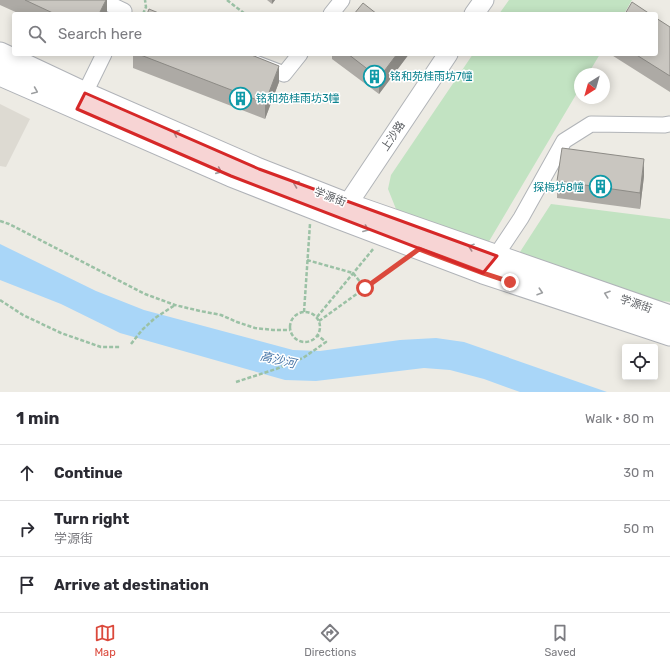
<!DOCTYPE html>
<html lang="en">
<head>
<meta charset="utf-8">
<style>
  body { margin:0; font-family:Rubik,"Noto Sans SC",sans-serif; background:#f7f7f7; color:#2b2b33 }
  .controls { position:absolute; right:12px; bottom:12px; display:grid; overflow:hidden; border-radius:4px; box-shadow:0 2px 10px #0003 }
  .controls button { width:36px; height:36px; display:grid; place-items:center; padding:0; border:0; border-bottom:1px solid #e1e1e2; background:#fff; color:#2b2b33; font:20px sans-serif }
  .compass { position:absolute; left:574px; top:68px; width:36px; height:36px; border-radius:50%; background:#fff; box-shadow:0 2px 10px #0003; rotate:217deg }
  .stop { position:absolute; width:12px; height:12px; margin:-9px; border:3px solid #db493c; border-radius:50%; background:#fff }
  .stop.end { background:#db493c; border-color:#fff; box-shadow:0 1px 4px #0008 }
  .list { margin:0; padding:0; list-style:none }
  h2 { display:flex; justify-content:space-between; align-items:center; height:52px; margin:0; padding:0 16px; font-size:17px }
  h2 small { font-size:13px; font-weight:400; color:#7c7c81 }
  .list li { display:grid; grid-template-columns:26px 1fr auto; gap:12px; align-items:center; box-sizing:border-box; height:56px; padding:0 16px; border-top:1px solid #e1e1e2 }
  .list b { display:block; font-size:15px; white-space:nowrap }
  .list p { margin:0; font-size:13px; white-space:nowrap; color:#7c7c81 }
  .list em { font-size:13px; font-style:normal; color:#7c7c81 }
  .icon { flex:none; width:22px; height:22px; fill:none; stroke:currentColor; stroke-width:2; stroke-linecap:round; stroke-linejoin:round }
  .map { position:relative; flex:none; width:670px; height:392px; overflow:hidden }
  .search { position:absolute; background:#fff; box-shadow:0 2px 10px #0003; left:12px; right:12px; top:12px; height:44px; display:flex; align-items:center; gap:10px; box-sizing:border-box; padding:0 14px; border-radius:4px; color:#7c7c81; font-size:15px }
  .sheet { height:220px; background:#fff }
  nav { display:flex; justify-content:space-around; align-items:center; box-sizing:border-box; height:56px; border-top:1px solid #e1e1e2; background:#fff; font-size:11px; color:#7c7c81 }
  nav a { display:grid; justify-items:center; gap:2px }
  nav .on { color:#db493c }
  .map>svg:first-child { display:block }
  .education { fill:#dddad2 }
  .green { fill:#c2e3c2 }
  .water { fill:#a9d6f8 }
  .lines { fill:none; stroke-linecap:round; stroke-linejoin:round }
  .minor-casing { stroke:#b1b4b8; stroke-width:17 }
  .tertiary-casing { stroke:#b1b4b8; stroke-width:21 }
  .secondary-casing { stroke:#b0b3b8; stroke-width:23 }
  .path { stroke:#9bc1a5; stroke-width:2.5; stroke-dasharray:4 2; stroke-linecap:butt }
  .minor { stroke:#fff; stroke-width:15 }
  .tertiary { stroke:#fff; stroke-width:19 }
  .secondary { stroke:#fff; stroke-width:21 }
  .wall { fill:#adaaa5 }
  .shaded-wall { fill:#8d8b86 }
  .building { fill:#c9c6c0; stroke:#8d8b86 }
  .oneway { stroke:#9d9fa1 }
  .route { stroke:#db493c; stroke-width:5 }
  .marked { fill:#d62828; fill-opacity:0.2; stroke:#d62828; stroke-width:3; stroke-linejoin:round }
  .labels { text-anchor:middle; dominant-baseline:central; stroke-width:3; stroke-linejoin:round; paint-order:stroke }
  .culture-label { font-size:11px; fill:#0d838f; stroke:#fff; text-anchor:start }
  .street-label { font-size:11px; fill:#5c5f63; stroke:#fff }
  .water-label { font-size:12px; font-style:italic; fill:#4877a8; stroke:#fff }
</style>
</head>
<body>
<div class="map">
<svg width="670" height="392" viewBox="0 0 670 392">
  <rect width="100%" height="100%" fill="#edebe4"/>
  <path class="education" d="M 0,104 L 30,119 L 6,167 L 0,166 Z"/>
  <path class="green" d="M 509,0 L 632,0 L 624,14 L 499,14 Z
    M 473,54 L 600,54 L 588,74 L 580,74 L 580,88 L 488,243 L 398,214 L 388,189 L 391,175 Z
    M 551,204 L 670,219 L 670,302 L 655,300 L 518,255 Z"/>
  <path class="water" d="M 0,244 L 96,291 L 144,310 L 293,350 L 320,351 L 400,340 L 436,338 L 464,342 L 607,392 L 520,392 L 484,379 L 450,370 L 424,368 L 316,381 L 285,380 L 120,333 L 61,304 L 0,280 Z"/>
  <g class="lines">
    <defs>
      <path id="minor" d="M 101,0 L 124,11
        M 331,14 L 342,0
        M 232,54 L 284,74 L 300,54
        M 81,101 L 104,54
        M 491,263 L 521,218 L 564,141 L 591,124 L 664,125 L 670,124"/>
      <path id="tertiary" d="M 474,14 L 484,0
        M 339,217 L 448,54"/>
      <path id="secondary" d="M 0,53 L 85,93 L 259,169 L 348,204 L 670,316
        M 0,75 L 231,176 L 338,218 L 483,273 L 670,335"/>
    </defs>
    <use href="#minor" class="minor-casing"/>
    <use href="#tertiary" class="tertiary-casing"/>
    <use href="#secondary" class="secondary-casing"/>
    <path class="path" d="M 227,0 L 245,14
      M 143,14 L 146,7 L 145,0
      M 0,221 L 9,224 L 145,294 L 175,305 L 200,311 L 221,315 L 237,322 L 255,328 L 273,330 L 290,330
      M 307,260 L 353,273 L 365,288
      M 0,300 L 23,315 L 61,333 L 101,347 L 121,347
      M 304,312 L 310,224
      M290 327a15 15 0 1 1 30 0a15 15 0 1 1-30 0Z
      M 317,317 L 374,248
      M 319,321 L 404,260
      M 131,344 L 142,330 L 155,318 L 175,305
      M 236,382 L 276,369 L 303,358 L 326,342 L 317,335"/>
    <use href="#minor" class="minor"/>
    <use href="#tertiary" class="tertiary"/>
    <use href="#secondary" class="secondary"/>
  </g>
  <path class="wall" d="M 0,0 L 107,0 L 107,14 L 20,14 L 0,5 Z
    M 267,0 L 275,0 L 272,4 Z
    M 670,27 L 670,92 L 610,54 L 656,54 Z
    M 133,54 L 249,54 L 279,82 L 265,119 L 133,68 Z
    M 332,54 L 409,54 L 379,94 L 332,59 Z
    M 644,176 L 640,209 L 557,198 L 557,181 Z"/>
  <path class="shaded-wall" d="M 106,0 L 107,0 L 107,14 L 99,14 Z
    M 272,0 L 275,0 L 272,4 Z
    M 397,54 L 409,54 L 379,94 L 379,78 Z
    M 279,66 L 279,82 L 265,119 L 265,103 Z
    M 644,159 L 644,176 L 640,209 L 640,193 Z"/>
  <path class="building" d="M 25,0 L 106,0 L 99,14 L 55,14 Z
    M 632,2 L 650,14 L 625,14 Z
    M 363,3 L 377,14 L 354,14 Z
    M 149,9 L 161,14 L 147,14 Z
    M 656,18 L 670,27 L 670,76 L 635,54 L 656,54 Z
    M 138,54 L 249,54 L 279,66 L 265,103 Z
    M 348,54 L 397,54 L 379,78 Z
    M 562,148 L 644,159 L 640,193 L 557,181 Z"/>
  <defs><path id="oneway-chevron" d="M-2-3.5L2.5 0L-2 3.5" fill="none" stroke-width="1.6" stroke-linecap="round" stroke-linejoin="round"/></defs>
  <g class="oneway">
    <use href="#oneway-chevron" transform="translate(35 91) rotate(23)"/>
    <use href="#oneway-chevron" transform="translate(176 133) rotate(-156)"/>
    <use href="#oneway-chevron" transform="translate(219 171) rotate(24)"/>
    <use href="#oneway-chevron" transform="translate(296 184) rotate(-159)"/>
    <use href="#oneway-chevron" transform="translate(366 229) rotate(21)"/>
    <use href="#oneway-chevron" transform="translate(471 247) rotate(-161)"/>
    <use href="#oneway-chevron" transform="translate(540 292) rotate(18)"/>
    <use href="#oneway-chevron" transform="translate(607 294) rotate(-161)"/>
  </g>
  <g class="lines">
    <path class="route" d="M 365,288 L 419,249 L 483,273 L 510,282"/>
  </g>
  <path class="marked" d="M 85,93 L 259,169 L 497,256 L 483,273 L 231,176 L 77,109 Z"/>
  <defs>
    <symbol id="building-ring" viewBox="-11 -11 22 22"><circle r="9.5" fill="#fff" stroke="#0f9aa8" stroke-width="1.5"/><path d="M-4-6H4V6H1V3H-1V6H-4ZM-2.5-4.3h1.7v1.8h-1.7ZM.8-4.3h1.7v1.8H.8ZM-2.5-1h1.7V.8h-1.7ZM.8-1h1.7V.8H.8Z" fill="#0f9aa8"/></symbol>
  </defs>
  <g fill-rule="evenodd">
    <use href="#building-ring" x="362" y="64" width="25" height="25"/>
    <use href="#building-ring" x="228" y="86" width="25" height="25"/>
    <use href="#building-ring" x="588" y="174" width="25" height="25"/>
  </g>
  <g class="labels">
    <g class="culture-label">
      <text x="390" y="76">铭和苑桂雨坊7幢</text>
      <text x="256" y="98">铭和苑桂雨坊3幢</text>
      <text x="584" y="187" text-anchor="end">探梅坊8幢</text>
    </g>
    <g class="street-label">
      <text transform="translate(393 136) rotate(-56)">上沙路</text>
      <text transform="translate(330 197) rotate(21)">学源街</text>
      <text transform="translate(636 304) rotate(19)">学源街</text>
    </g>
    <g class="water-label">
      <text transform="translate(278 360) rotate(13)">高沙河</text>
    </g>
  </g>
</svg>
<div class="controls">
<button><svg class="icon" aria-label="locate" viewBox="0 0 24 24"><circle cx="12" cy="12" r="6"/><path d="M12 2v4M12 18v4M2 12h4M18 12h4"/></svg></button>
</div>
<svg class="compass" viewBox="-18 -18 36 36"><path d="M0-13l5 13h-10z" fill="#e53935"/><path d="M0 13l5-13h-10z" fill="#7c7c81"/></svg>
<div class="stop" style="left:365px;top:288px"></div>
<div class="stop end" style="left:510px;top:282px"></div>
<div class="search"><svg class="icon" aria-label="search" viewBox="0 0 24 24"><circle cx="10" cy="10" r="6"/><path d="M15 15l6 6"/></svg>Search here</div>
</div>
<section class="sheet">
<h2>1 min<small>Walk · 80 m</small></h2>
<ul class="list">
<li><svg class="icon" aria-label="ahead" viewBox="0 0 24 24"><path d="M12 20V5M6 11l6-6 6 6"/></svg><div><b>Continue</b></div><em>30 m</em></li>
<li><svg class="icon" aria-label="right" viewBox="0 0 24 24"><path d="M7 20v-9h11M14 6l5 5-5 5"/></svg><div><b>Turn right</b><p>学源街</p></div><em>50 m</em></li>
<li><svg class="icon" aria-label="arrive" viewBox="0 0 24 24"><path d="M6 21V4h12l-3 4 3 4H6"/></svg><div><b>Arrive at destination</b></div></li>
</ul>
</section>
<nav>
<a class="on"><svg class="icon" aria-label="map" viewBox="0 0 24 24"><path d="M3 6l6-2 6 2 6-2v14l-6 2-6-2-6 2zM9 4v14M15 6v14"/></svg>Map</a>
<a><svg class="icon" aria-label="directions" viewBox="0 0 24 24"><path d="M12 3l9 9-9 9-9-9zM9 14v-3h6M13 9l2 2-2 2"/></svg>Directions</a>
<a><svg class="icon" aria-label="saved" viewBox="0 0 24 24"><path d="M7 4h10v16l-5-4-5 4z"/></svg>Saved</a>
</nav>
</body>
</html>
